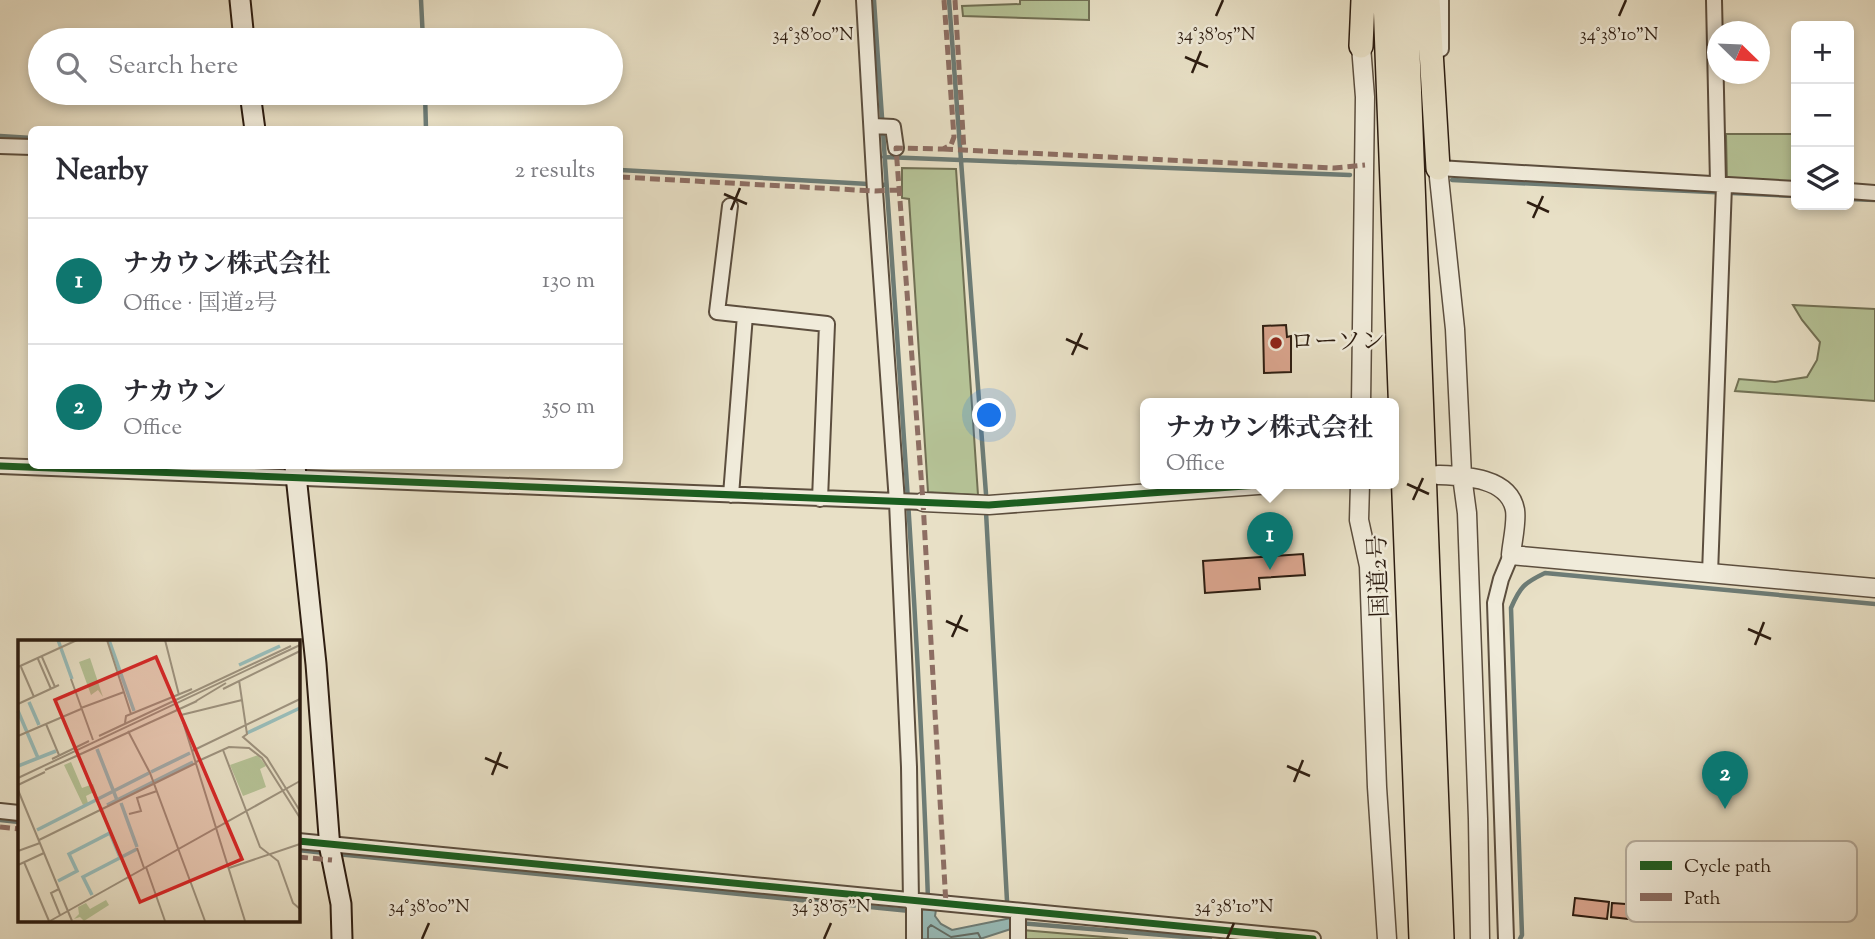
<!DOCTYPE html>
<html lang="en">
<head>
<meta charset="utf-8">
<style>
  body { margin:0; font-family:"Sorts Mill Goudy","Noto Serif JP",serif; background:#f7f7f7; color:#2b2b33 }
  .controls { position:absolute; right:21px; top:21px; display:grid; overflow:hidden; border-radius:10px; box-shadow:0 4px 10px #0003 }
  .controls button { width:63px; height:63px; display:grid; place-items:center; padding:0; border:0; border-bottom:2px solid #e1e1e2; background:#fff; color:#2b2b33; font:35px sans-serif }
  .compass { position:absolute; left:1707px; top:21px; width:63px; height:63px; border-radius:50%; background:#fff; box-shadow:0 4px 10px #0003; rotate:113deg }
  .you { position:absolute; left:990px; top:416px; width:24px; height:24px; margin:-18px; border:5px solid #fff; border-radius:50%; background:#1a73e8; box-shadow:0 0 0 10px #1a73e833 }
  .badge { display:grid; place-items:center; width:46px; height:46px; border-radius:50%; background:#0f766e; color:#fff; font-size:23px; font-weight:700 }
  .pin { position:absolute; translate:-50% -58px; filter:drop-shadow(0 2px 4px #0008) }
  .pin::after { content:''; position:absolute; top:37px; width:24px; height:21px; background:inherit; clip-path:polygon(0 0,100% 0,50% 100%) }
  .popup { position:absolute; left:1140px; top:398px; width:259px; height:91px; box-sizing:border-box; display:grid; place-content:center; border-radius:10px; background:#fff; filter:drop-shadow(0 2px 5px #0005); font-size:23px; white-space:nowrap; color:#7c7c81 }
  .popup b { font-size:26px; color:#2b2b33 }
  .popup::after { content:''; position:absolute; left:50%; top:100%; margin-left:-14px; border:14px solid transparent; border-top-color:#fff }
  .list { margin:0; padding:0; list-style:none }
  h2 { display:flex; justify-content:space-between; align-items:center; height:91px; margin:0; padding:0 28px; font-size:30px }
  h2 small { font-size:23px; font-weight:400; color:#7c7c81 }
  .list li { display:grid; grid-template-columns:46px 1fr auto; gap:21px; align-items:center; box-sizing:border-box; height:126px; padding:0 28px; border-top:2px solid #e1e1e2 }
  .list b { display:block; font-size:26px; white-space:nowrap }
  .list p { margin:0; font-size:23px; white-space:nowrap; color:#7c7c81 }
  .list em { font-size:23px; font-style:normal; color:#7c7c81 }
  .icon { flex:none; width:38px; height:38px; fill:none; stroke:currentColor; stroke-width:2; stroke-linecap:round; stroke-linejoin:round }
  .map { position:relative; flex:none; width:1875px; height:939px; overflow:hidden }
  .search { position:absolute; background:#fff; box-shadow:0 4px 10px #0003; left:28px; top:28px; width:595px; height:77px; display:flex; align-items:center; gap:18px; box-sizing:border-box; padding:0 24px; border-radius:38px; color:#7c7c81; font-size:26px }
  .panel { position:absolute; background:#fff; box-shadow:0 4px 10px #0003; left:28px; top:126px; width:595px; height:343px; border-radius:10px }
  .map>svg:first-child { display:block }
  .green { fill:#b5c296; stroke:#717054; stroke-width:2 }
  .water { fill:#98bcb9; stroke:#6d7c76; stroke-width:2 }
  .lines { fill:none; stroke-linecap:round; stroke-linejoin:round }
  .shore { stroke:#626c65; stroke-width:2 }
  .stream { stroke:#6d7c76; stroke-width:4.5 }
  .building { fill:#daa58e; stroke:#2d1d11; stroke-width:2 }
  .minor-casing { stroke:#5c4e3e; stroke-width:18 }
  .tertiary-casing { stroke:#5c4e3e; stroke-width:21 }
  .secondary-casing { stroke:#2d1d11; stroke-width:23 }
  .trunk-casing { stroke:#2d1d11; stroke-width:26 }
  .minor { stroke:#f0ebda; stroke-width:14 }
  .tertiary { stroke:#f0ebda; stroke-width:18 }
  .secondary { stroke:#f0ebda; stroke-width:19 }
  .trunk { stroke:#e8e0c6; stroke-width:23 }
  .quiet { stroke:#8d6e63; stroke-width:5; stroke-dasharray:10 5; stroke-linecap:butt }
  .cycleway-casing { stroke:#f0ebda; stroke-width:11 }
  .cycleway { stroke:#1b5e20; stroke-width:7 }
  .ticks { fill:none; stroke:#2d1d11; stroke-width:2.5 }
  .poi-dot { fill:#8f2418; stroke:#f0ebda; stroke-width:2.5 }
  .labels { text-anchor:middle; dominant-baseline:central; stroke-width:5; stroke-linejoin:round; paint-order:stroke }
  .poi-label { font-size:24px; fill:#2d1d11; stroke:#f0ebda; text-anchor:start }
  .street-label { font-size:24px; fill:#2d1d11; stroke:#f0ebda }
  .inset-river { fill:none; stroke:#98bcb9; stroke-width:3.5 }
  .inset-road { fill:none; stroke:#9d927e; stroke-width:2 }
  .view { fill:#d62828; fill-opacity:0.15; stroke:#d62828; stroke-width:3.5 }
  .inset-edge { fill:none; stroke:#2d1d11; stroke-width:3.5 }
  .key { fill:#f0ebda; stroke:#b6ad9e; stroke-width:2 }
  .key-label { font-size:19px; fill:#2d1d11 }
  .ticks-label { font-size:18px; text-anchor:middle; fill:#2d1d11; stroke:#f0ebda; stroke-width:5; stroke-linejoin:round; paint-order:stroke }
</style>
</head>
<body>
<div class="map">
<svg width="1875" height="939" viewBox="0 0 1875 939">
  <rect width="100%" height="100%" fill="#e8e0c6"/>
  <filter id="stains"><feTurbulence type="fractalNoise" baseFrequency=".00286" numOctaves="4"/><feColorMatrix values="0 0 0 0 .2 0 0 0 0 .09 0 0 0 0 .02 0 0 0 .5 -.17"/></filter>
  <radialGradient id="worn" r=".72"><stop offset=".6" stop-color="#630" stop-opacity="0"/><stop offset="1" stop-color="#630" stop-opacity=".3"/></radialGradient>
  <path class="green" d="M 1020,0 L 1089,0 L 1089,20 L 963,16 L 962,6 L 1020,4 Z
    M 1726,134 L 1796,134 L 1796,185 L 1727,182 Z
    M 902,168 L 956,169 L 978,495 L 928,492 L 909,199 L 902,198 Z
    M 1793,305 L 1875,309 L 1875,401 L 1735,391 L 1739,379 L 1775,382 L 1807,377 L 1817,360 L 1820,342 L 1802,320 Z
    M 1022,930 L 1128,939 L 1022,939 Z"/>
  <path class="water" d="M 918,909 L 936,910 L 935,916 L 941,924 L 952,930 L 1011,918 L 1011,929 L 980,939 L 921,939 C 921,928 917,920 918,909 Z"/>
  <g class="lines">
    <path class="shore" d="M 928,939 L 928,928 L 931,925 L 951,937 L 978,933 L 981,939"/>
    <path class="stream" d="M 421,0 L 423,40
      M 874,0 C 894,300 918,600 928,900
      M 949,0 L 986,494
      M 425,93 L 426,130
      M 0,136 L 32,138
      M 884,157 L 1350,175
      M 620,170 L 886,185
      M 1452,180 L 1796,196
      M 1849,199 L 1875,200
      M 986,512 L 1007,901
      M 0,820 L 19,822
      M 298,850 L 325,853
      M 337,854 L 910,911
      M 1019,923 L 1210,939
      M 1520,939 L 1522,935 L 1511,608 C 1520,587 1524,583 1545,573 L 1875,604"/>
  </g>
  <path class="building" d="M 1286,325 L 1287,337 L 1291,336 L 1291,372 L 1264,373 L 1263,326 Z
    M 1303,554 L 1305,575 L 1259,578 L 1260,589 L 1205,593 L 1203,561 Z
    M 1575,898 L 1609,902 L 1607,919 L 1573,915 Z
    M 1612,903 L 1639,905 L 1637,920 L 1611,917 Z"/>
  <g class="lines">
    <defs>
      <path id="minor" d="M 864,0 L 875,191 L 897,502 L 909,767 L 911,902
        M 1714,0 L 1718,183
        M 1441,49 L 1441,0
        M 873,126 L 893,127 L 896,148
        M 0,146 L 32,147
        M 1438,161 L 1438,168 L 1796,189
        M 1849,191 L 1875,193
        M 730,206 L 717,312 L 827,324 L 820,499
        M 0,466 L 923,502
        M 731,495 L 745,315
        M 1710,574 L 1724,185
        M 0,811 L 19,813
        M 298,841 L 1313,939
        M 914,902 L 914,939
        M 1018,939 L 1018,911
        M 1506,939 L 1495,603 L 1501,579 L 1511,555"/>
      <path id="tertiary" d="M 1438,168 L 1455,329 L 1462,476 L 1467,513 L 1478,819 L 1480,939
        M 1361,404 L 1365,97 L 1361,46
        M 1438,475 C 1464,476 1509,477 1515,510 C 1517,523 1512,542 1511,555 L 1875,588
        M 1360,484 L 1359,520 L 1369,566 L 1377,787 L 1387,939
        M 923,502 L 989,505 L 1272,484"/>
      <path id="secondary" d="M 240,0 L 244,40
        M 250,93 L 255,130
        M 295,466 L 316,664 L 330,849 L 341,904 L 342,939"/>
      <path id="trunk" d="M 1385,0 L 1421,939
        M 1406,0 L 1442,939
        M 1428,0 L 1438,168
        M 1361,46 L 1363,0"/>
    </defs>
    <use href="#minor" class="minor-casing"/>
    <use href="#tertiary" class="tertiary-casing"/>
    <use href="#secondary" class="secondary-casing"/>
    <use href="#trunk" class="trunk-casing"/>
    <use href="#minor" class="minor"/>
    <use href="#tertiary" class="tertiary"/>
    <use href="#secondary" class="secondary"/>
    <use href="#trunk" class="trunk"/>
    <path class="quiet" d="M 944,0 L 954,137 L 951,145 L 943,149 L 896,148 L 923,502 L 946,905
      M 955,0 L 964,151
      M 943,149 L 1334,168 L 1365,165
      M 620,177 L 875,191 L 898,190
      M 0,827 L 19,829
      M 298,857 L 332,860"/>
    <defs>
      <path id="cycleway" d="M 0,466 L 989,505 L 1272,484
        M 298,841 L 1313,939"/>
    </defs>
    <use href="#cycleway" class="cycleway-casing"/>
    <use href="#cycleway" class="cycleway"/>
  </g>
  <path class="ticks" d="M 813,16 L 820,0M 1216,16 L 1223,0M 1619,16 L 1626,0M 1185,57 L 1208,67M 1192,73 L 1201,51M 724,194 L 747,204M 1527,202 L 1549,212M 731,210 L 740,188M 1533,218 L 1543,196M 1066,339 L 1088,349M 1072,355 L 1082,333M 1407,484 L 1429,494M 1413,500 L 1423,478M 946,621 L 968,631M 1748,629 L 1771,639M 952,637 L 962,615M 1755,645 L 1764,622M 485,758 L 508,768M 1287,766 L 1310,776M 492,775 L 501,752M 1294,782 L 1303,760M 422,939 L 429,923M 824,939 L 831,923M 1227,939 L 1234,923"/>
  <circle class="poi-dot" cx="1276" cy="343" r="7"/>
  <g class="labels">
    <g class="poi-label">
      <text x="1290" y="343">ローソン</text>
    </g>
    <g class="street-label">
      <text transform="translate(1380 576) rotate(-92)">国道2号</text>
    </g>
  </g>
  <g transform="translate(18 640)">
    <rect width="282" height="282" fill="#e8e0c6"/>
    <path d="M 72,18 L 85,57 L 80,50 L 73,55 L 61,22 ZM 240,115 L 248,126 L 242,129 L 248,147 L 225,156 L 212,125 ZM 53,122 L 64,148 L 75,144 L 80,158 L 76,152 L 68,156 L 70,163 L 65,165 L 46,125 ZM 88,260 L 91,265 L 66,281 L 62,277 L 56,279 L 61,274 L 60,267 L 68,263 L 72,269 Z" fill="#b5c296"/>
    <path class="inset-river" d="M 40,0 L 54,39M 91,0 L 116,71M 221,25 L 262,6M 11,62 L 21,85M 0,71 L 20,118M 229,93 L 282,68M 79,109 L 99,160M 0,126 L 38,111M 133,132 L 172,113M 103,163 L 119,207M 89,165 L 175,122M 19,190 L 131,133M 40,241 L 59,231 L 51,214 L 92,193 L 102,217M 74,255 L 65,237 L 119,209"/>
    <path class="inset-road" d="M 89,0 L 113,74M 147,0 L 161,55M 24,17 L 37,47M 20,19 L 33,49M 0,27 L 59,0M 3,27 L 16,57M 53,39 L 75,100M 221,40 L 229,94 L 225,97 L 249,118 L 282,171M 205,49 L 282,11M 178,61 L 208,43M 0,64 L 41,45M 63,68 L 106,52M 161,69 L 227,281M 163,75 L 224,60M 107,83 L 108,76 L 174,49M 28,84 L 41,115M 110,91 L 132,133 L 187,281M 0,96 L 63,69M 81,96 L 273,6M 205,110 L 242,207 L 260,221 L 275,263 L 282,269M 174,111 L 282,59M 65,113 L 179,61M 34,119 L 71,101M 178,122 L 211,107 L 231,108 L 244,118 L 282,178M 27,130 L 65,113M 0,138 L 282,5M 0,145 L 27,132M 0,150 L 54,281M 111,174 L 123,171 L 119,158 L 139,151M 21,200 L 178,123M 119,208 L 126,228M 0,211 L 22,203M 6,222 L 31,281M 0,225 L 26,213M 128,227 L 147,281M 211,228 L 282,204M 41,249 L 33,253 L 42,275M 32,281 L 282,141"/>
    <path class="view" d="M 138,17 L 224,219 L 122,262 L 37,60 Z"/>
    <rect width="282" height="282" class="inset-edge"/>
  </g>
  <rect x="1626" y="841" width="231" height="81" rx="10" class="key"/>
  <rect x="1640" y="861" width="32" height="9" fill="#1b5e20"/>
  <rect x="1640" y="893" width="32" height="8" fill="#8d6e63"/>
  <g class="key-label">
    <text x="1684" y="872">Cycle path</text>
    <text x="1684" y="904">Path</text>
  </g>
  <g class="ticks-label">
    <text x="813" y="40">34°38'00"N</text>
    <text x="1216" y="40">34°38'05"N</text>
    <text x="1619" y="40">34°38'10"N</text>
    <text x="429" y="912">34°38'00"N</text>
    <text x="831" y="912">34°38'05"N</text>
    <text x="1234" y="912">34°38'10"N</text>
  </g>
  <rect width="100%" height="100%" filter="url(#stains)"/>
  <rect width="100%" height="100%" fill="url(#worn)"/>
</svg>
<div class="controls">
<button>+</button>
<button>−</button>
<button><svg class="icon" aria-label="layers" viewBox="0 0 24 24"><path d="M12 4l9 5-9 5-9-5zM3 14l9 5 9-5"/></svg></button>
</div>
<svg class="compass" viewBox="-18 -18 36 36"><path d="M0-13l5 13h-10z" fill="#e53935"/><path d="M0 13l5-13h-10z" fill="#7c7c81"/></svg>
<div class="you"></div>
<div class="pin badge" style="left:1270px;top:570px">1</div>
<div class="popup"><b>ナカウン株式会社</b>Office</div>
<div class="pin badge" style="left:1725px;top:809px">2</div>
<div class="search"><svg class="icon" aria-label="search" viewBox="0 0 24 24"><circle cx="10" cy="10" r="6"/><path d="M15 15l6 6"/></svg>Search here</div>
<section class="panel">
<h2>Nearby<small>2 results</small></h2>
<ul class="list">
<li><span class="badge">1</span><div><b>ナカウン株式会社</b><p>Office · 国道2号</p></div><em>130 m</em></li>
<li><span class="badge">2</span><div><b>ナカウン</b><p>Office</p></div><em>350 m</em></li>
</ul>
</section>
</div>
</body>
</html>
